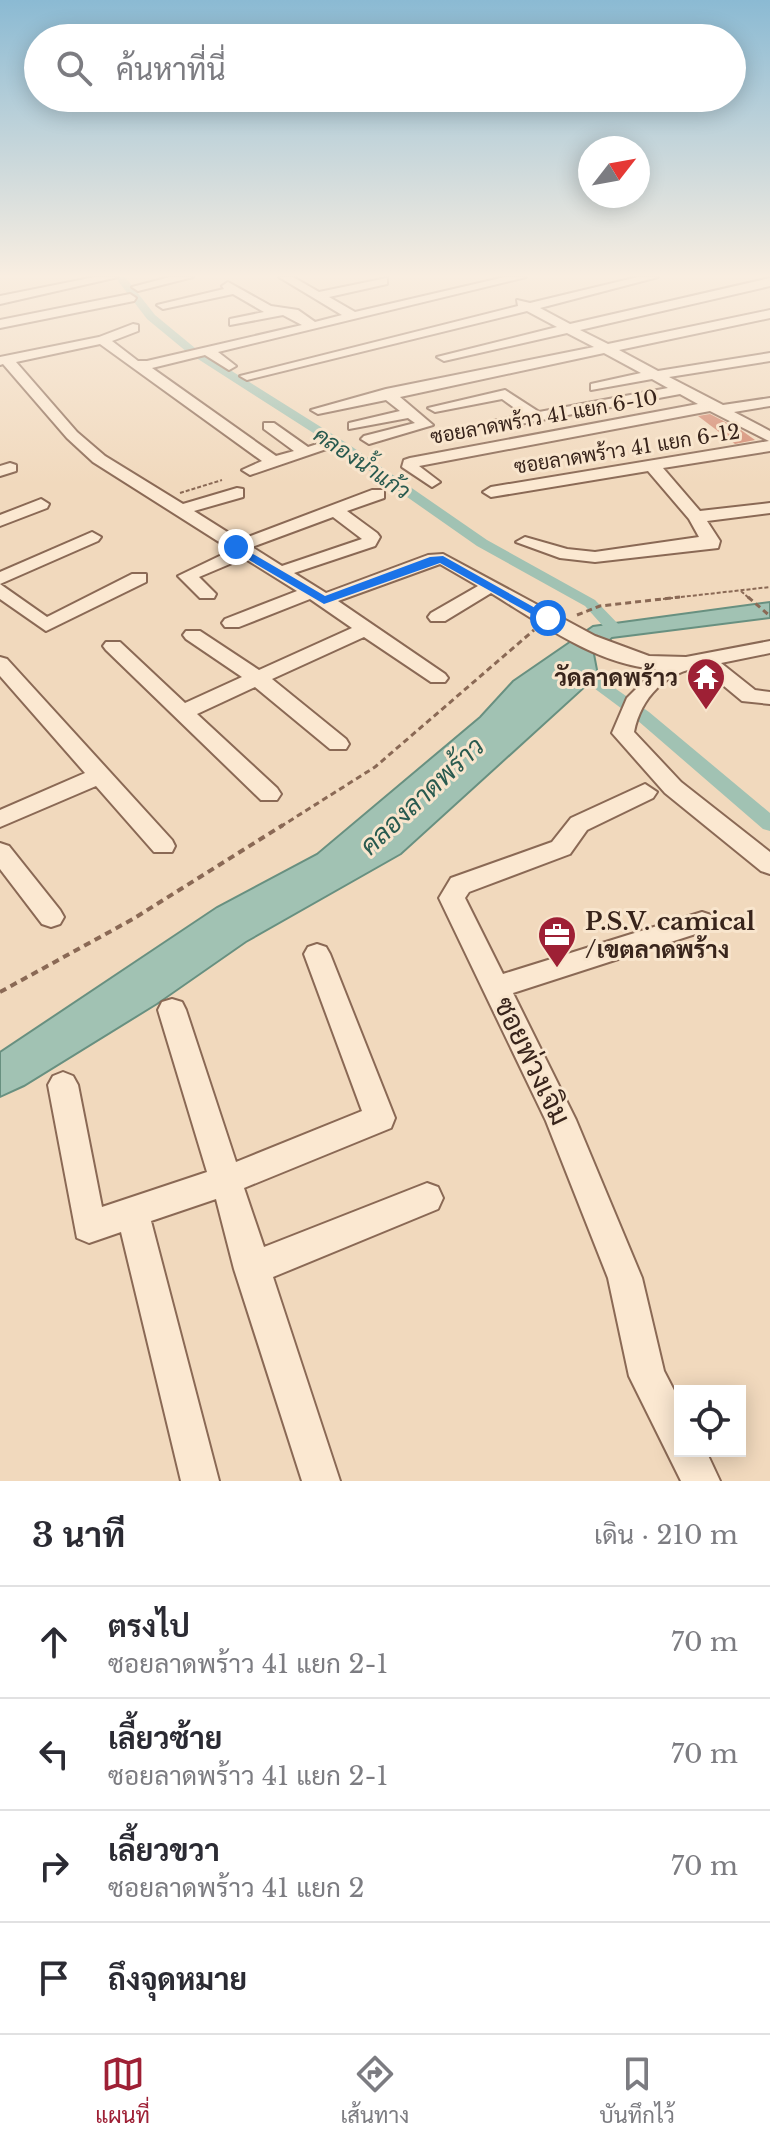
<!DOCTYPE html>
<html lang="th">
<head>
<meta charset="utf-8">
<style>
  body { margin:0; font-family:"Libre Baskerville",Sarabun,serif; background:#f7f7f7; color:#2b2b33 }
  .controls { position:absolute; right:24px; bottom:24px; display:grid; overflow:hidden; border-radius:0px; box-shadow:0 4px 20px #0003 }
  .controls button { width:72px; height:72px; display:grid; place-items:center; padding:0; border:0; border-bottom:2px solid #e1e1e2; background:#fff; color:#2b2b33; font:40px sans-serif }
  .compass { position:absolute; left:578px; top:136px; width:72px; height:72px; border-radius:50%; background:#fff; box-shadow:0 4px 20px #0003; rotate:59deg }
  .stop { position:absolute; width:24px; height:24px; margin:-18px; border:6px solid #1a73e8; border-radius:50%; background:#fff }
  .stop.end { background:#1a73e8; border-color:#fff; box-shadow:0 2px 8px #0008 }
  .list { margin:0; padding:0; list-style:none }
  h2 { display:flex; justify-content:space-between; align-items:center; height:104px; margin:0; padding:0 32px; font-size:34px }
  h2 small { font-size:26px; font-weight:400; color:#7c7c81 }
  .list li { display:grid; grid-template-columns:52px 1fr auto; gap:24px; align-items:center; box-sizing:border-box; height:112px; padding:0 32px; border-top:2px solid #e1e1e2 }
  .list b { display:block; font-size:30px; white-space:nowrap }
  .list p { margin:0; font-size:26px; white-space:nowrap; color:#7c7c81 }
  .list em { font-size:26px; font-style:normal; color:#7c7c81 }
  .icon { flex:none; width:44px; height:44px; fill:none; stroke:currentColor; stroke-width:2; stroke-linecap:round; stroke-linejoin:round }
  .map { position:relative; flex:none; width:770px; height:1481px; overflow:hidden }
  .search { position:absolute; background:#fff; box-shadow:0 4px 20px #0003; left:24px; right:24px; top:24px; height:88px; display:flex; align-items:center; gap:20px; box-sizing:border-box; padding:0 28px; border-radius:44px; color:#7c7c81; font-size:30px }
  .sheet { height:552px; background:#fff }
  nav { display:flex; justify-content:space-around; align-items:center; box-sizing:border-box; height:112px; border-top:2px solid #e1e1e2; background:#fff; font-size:22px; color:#7c7c81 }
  nav a { display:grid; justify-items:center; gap:4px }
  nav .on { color:#9e2035 }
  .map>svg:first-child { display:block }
  .water { fill:#a1c2b3; stroke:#689080; stroke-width:2 }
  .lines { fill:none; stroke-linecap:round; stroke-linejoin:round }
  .canal { fill:#a1c2b3; fill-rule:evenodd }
  .building { fill:#d38970 }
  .minor-casing { stroke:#8a6955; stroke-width:4 }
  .path-far2 { stroke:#8a6955; stroke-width:2; stroke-dasharray:4 2; stroke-linecap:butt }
  .path-far1 { stroke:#8a6955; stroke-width:3; stroke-dasharray:6 4; stroke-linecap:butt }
  .path { stroke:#8a6955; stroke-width:4; stroke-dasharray:7 5; stroke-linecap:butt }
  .minor { fill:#fbe8d1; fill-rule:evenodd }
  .route { fill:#1a73e8 }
  .labels { text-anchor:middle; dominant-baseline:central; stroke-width:6; stroke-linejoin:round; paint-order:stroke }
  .far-street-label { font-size:20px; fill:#38241b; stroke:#f8e5cd }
  .far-water-label { font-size:22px; font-style:italic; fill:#295a4f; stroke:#f8e5cd }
  .poi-label { font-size:24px; font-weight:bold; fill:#38241b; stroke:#f8e5cd; text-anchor:end }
  .water-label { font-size:26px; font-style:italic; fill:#295a4f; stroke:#f8e5cd }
  .near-street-label { font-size:28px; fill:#38241b; stroke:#f8e5cd }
</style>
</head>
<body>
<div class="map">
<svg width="770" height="1481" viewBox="0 0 770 1481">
  <rect width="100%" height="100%" fill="#f1d9bd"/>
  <path class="water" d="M 770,602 L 770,618 L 612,638 L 594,654 L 598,675 L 401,854 L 246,942 L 157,1004 L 24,1086 L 0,1097 L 0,1052 L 217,907 L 317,854 L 480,717 L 513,681 L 593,626 Z"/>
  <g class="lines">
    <path class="canal" d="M 115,277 L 125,277 L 155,315 L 195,348 L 348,444 L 487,540 L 595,600 L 623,629 L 625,632 L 623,635 L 611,635 L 585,606 L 477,546 L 340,450 L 187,352 L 147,319 Z
      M 573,659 L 649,712 L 770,813 L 770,831 L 763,829 L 637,720 L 567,668 L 565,664 Z"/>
  </g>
  <path class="building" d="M 710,414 L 741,430 L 755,440 L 735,444 L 698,416 Z"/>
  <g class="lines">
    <defs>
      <path id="minor" d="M 95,277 L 118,277 L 0,304 L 0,296 Z
        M 170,277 L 193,277 L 138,291 L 132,287 Z
        M 279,277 L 293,277 L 319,292 L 387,278 L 387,284 L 329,297 L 355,312 L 505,277 L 526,277 L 218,352 L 236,366 L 229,370 L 205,355 L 152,368 L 276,456 L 294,451 L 264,429 L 264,423 L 274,423 L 308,447 L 330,440 L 338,445 L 250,475 L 242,470 L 262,461 L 100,344 L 16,362 L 77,432 L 105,456 L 183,504 L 237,488 L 243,489 L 243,497 L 194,511 L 240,540 L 372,490 L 384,490 L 384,498 L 347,511 L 377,533 L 380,537 L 375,546 L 294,573 L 326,593 L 428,555 L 443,554 L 595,636 L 649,656 L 686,657 L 770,641 L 770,653 L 721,663 L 755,690 L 770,692 L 770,704 L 742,701 L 701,667 C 666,672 641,697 634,732 L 681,782 L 770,852 L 770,874 L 761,871 L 665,793 L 612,733 L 627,698 L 656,669 C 597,665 540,623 491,593 L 445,621 L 431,621 L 428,617 L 431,613 L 478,586 L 440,564 L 338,601 L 445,674 L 448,678 L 445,682 L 431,682 L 364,637 L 272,679 L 346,739 L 349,744 L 346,749 L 330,749 L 255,687 L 197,714 L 277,788 L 281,794 L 277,800 L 261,800 L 106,650 L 103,646 L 106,642 L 120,642 L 185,703 L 242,677 L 186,639 L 183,635 L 186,631 L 200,631 L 259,670 L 352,628 L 310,599 L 239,627 L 225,627 L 222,623 L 225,619 L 297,591 L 244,558 L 199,577 L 216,594 L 214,598 L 200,598 L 178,576 L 230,551 L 227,547 L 93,462 L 67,438 L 3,364 L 0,365 L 0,357 L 99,337 L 133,324 L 138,325 L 138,331 L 112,341 L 138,361 L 147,361 L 302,325 L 283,315 L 230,325 L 230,319 L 264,312 L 233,294 L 163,309 L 157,305 L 224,289 L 222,286 L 228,282 L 271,306 L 298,310 L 315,322 L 342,315 ZM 333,517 L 362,539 L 282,566 L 252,547 Z
        M 638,277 L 658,277 L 540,308 L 570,324 L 770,278 L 770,286 L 580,330 L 608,344 L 770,310 L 770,318 L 619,350 L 658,371 L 770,353 L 770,361 L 669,377 L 723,405 L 770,398 L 770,406 L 734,412 L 770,431 L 770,451 L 663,468 L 700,511 L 770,503 L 770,513 L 707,521 L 720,541 L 718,548 L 595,562 L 560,558 L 516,542 L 525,537 L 567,549 L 595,552 L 699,537 L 689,519 L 648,471 L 491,497 L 483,492 L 491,487 L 769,441 L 710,411 L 419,466 L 440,482 L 432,487 L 402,467 L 404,460 L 410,458 L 698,404 L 680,394 L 498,428 L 491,424 L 493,421 L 524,415 L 502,399 L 435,412 L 428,408 L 505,390 L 539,412 L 668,388 L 652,379 L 591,390 L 591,384 L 641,373 L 604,353 L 400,397 L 433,425 L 369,444 L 361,439 L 364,436 L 415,423 L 408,418 L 349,429 L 349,423 L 400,411 L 386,400 L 318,414 L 311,410 L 386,389 L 594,347 L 567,333 L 444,361 L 437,357 L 557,327 L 527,311 L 247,380 L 240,376 L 518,306 L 517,300 L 530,303 Z
        M 130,294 L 136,298 L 134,301 L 0,328 L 0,320 Z
        M 10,463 L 16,465 L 16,471 L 0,476 L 0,466 Z
        M 41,499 L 49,504 L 47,508 L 0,526 L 0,515 Z
        M 92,532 L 101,537 L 98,541 L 0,584 L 47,617 L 132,574 L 146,574 L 146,582 L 46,631 L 0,599 L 0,572 Z
        M 0,657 L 7,659 L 172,840 L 175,846 L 172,852 L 154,852 L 96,786 L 0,827 L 0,810 L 85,773 L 0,676 Z
        M 645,784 L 657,792 L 653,798 L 587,830 L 570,854 L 469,892 L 465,898 L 503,974 L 702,912 L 711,915 L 715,922 L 711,929 L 513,993 L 576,1120 L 642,1278 L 664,1371 L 680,1402 L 680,1451 L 706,1451 L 720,1481 L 681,1481 L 629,1376 L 608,1278 L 546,1121 L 439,898 L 451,878 L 552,842 L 571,818 Z
        M 0,843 L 9,846 L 60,910 L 64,917 L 60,924 L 51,927 L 42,924 L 0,869 Z
        M 317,944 L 326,947 L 330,954 L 395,1118 L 391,1128 L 244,1188 L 264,1247 L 427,1183 L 438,1187 L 443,1198 L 438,1209 L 273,1277 L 340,1481 L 302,1481 L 234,1269 L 216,1199 L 151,1221 L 219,1481 L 181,1481 L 121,1232 L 89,1243 L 77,1238 L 48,1085 L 53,1076 L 63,1072 L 73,1076 L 78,1085 L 102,1207 L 207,1172 L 158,1010 L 162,1002 L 172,999 L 182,1002 L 186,1010 L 236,1162 L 362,1111 L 304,954 L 308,947 Z"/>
    </defs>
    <use href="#minor" class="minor-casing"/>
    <path class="path-far2" d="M 180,493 L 222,480
      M 741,591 L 750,599
      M 663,599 L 770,587"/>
    <path class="path-far1" d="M 748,597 L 770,616
      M 577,615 L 600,606 L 680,597
      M 280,827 L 375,767 L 534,630"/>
    <path class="path" d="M 0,992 L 133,919 L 283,825"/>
    <use href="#minor" class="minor"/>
  </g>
  <linearGradient id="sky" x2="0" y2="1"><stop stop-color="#8bbad3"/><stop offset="0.57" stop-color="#f9eee1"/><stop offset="1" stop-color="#f9eee1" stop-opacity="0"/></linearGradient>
  <rect width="770" height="484" fill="url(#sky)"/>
  <path class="route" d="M 236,544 L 325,596 L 430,557 L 443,556 L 553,618 L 544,621 L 440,563 L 324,604 L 232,550 Z"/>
  <defs>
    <symbol id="temple-pin" viewBox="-11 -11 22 30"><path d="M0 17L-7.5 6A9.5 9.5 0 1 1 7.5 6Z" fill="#9e2035" stroke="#f8e5cd"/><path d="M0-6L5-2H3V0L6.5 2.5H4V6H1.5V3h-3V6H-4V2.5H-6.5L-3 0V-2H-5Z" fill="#fff"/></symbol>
    <symbol id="office-pin" viewBox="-11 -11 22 30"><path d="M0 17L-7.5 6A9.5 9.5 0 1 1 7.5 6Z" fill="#9e2035" stroke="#f8e5cd"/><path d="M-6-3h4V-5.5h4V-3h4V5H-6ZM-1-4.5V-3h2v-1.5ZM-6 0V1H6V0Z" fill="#fff"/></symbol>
  </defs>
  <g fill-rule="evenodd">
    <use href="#temple-pin" x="684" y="655" width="44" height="60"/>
    <use href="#office-pin" x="535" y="913" width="44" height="60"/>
  </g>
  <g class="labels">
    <g class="far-street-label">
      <text transform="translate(544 417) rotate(-10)">ซอยลาดพร้าว 41 แยก 6-10</text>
      <text transform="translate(627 449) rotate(-9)">ซอยลาดพร้าว 41 แยก 6-12</text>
    </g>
    <g class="far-water-label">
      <text transform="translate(362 463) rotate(34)">คลองน้ำแก้ว</text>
    </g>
    <g class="poi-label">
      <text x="678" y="677">วัดลาดพร้าว</text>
      <text x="585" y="921" text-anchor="start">P.S.V. camical<tspan x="585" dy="28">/เขตลาดพร้าง</tspan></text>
    </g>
    <g class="water-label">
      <text transform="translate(422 796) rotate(-43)">คลองลาดพร้าว</text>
    </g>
    <g class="near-street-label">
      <text transform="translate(532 1061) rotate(64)">ซอยพ่วงเจิม</text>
    </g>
  </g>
</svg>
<div class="controls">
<button><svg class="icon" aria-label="locate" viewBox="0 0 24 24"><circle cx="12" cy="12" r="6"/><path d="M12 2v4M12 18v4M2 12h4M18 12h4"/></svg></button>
</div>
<svg class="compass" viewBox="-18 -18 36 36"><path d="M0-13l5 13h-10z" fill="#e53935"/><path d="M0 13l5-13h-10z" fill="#7c7c81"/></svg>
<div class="stop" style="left:548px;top:618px"></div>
<div class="stop end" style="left:236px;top:547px"></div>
<div class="search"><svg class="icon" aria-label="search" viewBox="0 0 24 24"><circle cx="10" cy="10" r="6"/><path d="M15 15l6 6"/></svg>ค้นหาที่นี่</div>
</div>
<section class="sheet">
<h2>3 นาที<small>เดิน · 210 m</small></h2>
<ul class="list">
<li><svg class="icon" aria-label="ahead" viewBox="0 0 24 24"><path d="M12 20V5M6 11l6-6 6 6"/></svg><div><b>ตรงไป</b><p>ซอยลาดพร้าว 41 แยก 2-1</p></div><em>70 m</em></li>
<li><svg class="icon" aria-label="left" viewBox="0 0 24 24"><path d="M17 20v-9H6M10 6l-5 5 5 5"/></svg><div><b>เลี้ยวซ้าย</b><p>ซอยลาดพร้าว 41 แยก 2-1</p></div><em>70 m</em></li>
<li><svg class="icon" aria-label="right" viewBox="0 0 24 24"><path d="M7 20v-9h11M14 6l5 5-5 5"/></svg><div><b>เลี้ยวขวา</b><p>ซอยลาดพร้าว 41 แยก 2</p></div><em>70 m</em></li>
<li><svg class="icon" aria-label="arrive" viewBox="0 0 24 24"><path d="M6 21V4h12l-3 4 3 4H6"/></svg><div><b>ถึงจุดหมาย</b></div></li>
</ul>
</section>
<nav>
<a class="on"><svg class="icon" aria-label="map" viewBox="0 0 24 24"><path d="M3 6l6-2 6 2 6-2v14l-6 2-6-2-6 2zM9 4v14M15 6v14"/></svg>แผนที่</a>
<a><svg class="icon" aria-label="directions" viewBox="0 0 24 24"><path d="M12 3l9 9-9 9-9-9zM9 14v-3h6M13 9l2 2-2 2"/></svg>เส้นทาง</a>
<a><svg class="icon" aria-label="saved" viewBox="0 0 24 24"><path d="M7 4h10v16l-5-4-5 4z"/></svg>บันทึกไว้</a>
</nav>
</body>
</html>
